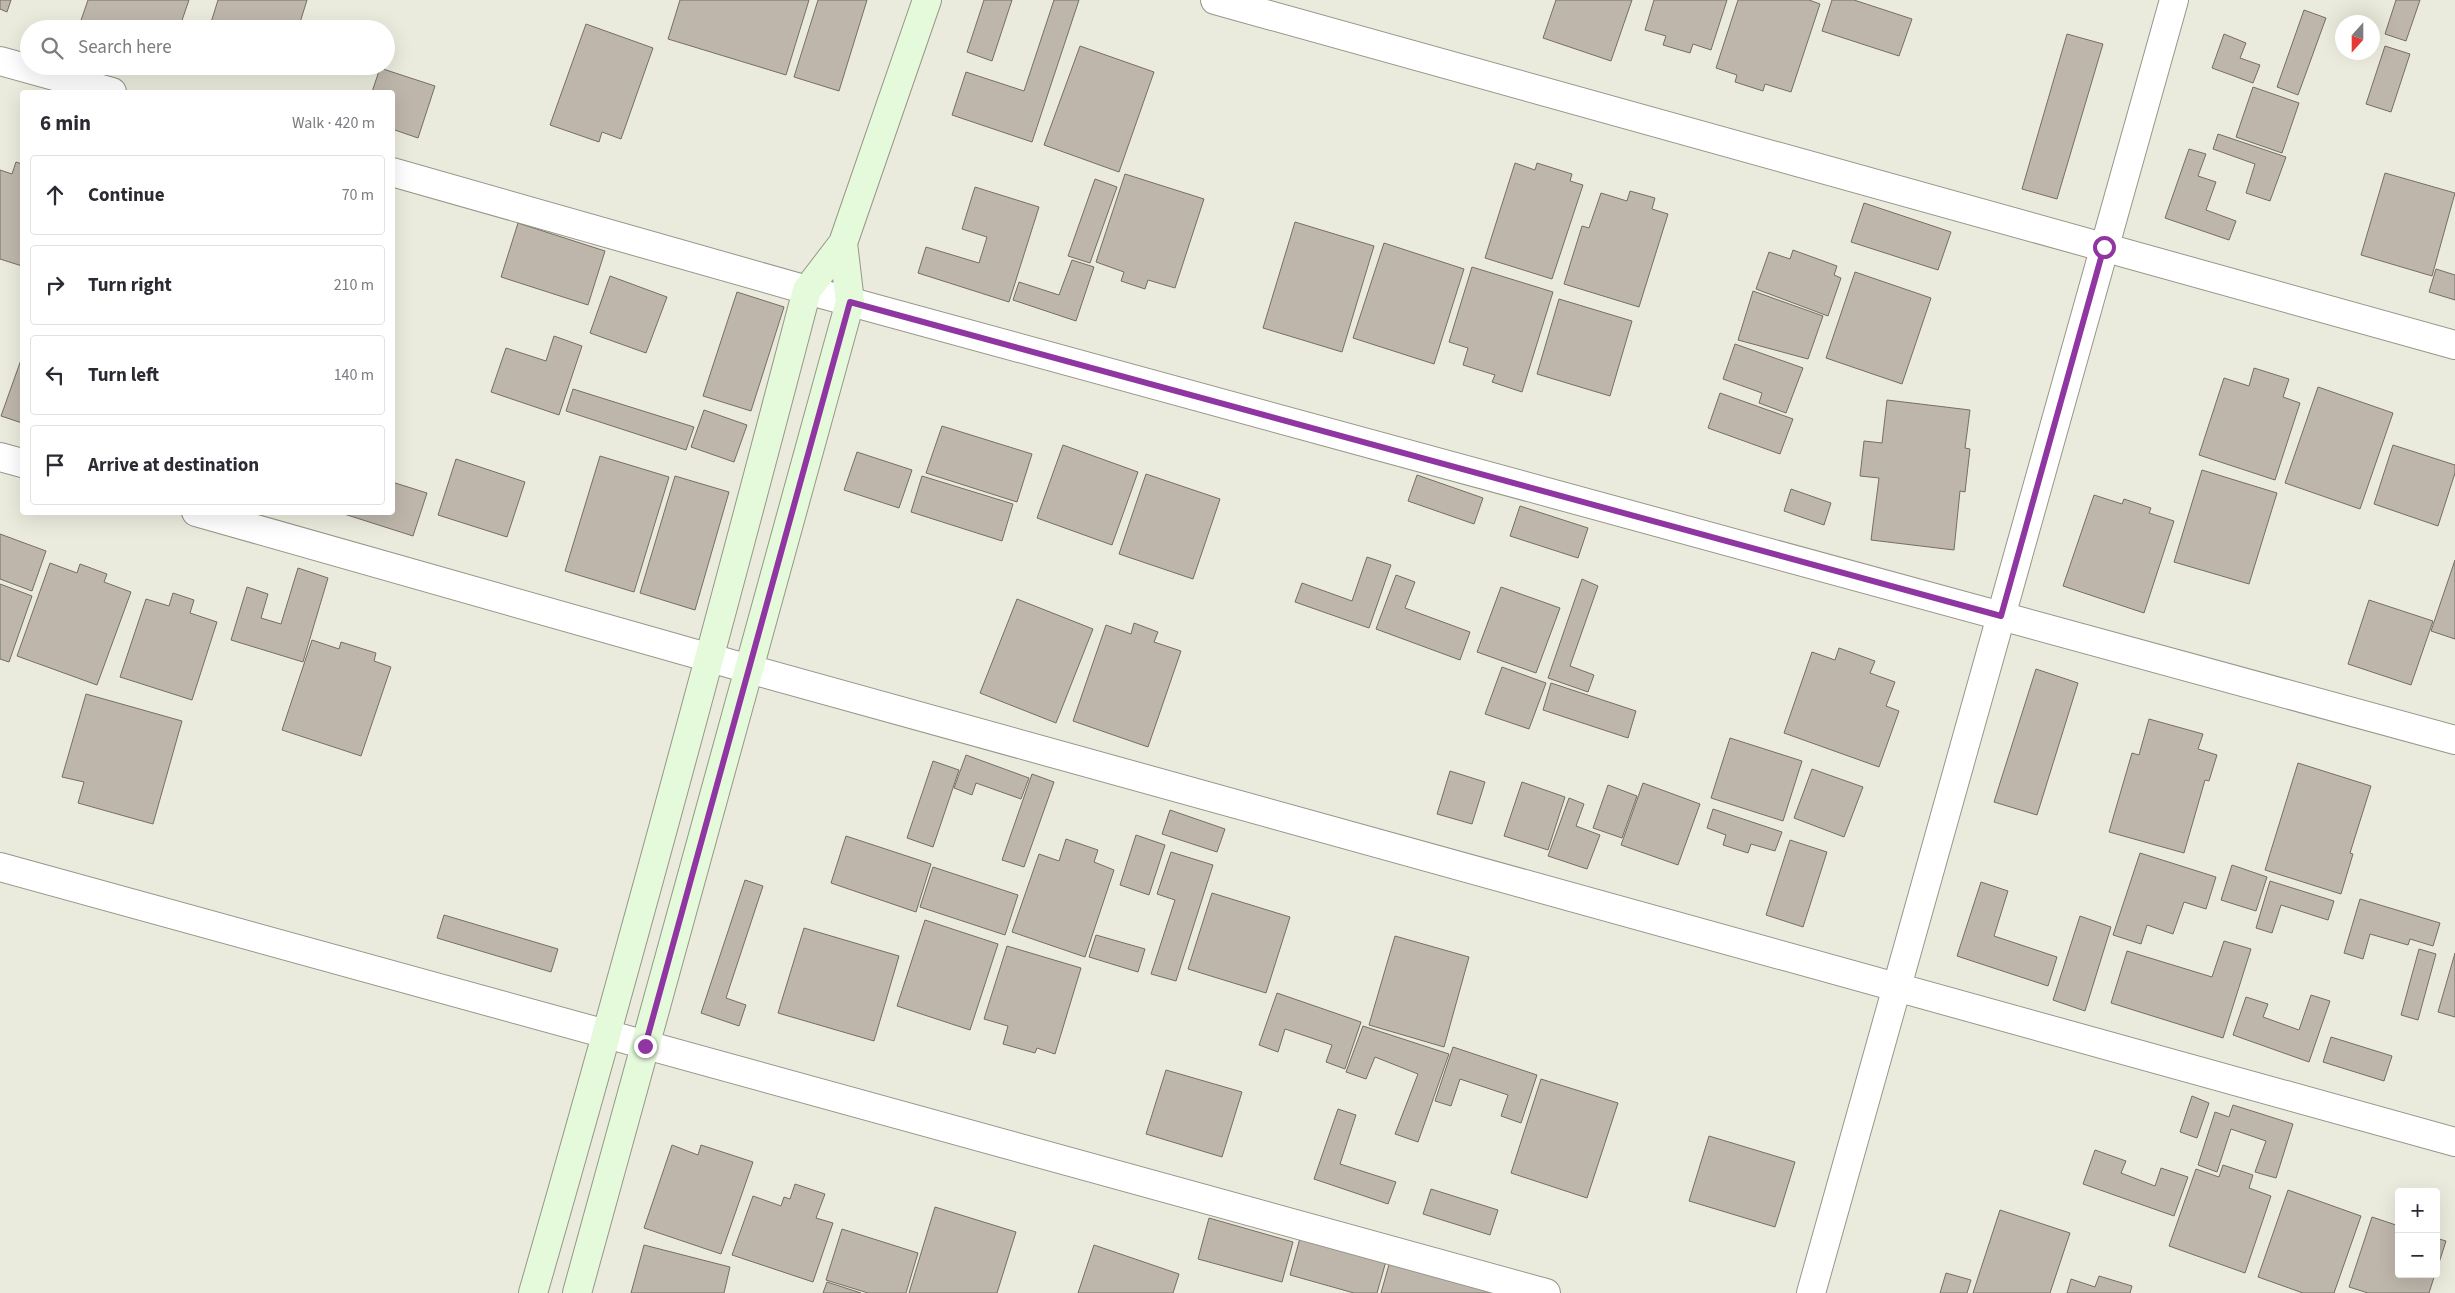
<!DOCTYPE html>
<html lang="en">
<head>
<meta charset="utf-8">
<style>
  body { margin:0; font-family:"Source Sans 3",sans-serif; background:#f2f2f3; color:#2b2b33 }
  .controls { position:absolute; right:15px; bottom:15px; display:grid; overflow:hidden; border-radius:5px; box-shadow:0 5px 20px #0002 }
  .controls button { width:45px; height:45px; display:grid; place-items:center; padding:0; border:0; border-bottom:1px solid #e1e1e2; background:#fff; color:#2b2b33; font:25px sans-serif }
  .compass { position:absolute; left:2335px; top:15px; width:45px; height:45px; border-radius:50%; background:#fff; box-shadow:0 5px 20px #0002; rotate:201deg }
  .stop { position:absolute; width:15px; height:15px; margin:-11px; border:4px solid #8f36a2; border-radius:50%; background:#fff }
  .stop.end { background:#8f36a2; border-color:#fff; box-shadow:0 1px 5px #0008 }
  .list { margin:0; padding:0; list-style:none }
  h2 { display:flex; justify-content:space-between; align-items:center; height:65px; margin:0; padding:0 20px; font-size:21px }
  h2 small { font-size:16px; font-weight:400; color:#7c7c81 }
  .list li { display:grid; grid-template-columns:32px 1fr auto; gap:15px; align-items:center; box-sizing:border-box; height:80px; margin:0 10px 10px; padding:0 10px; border:1px solid #e1e1e2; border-radius:5px }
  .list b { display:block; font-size:19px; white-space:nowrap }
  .list em { font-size:16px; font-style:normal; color:#7c7c81 }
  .icon { flex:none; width:28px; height:28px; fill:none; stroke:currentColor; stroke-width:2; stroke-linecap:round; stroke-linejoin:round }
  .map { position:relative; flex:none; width:2455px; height:1293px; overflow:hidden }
  .search { position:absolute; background:#fff; box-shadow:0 5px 20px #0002; left:20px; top:20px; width:375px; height:55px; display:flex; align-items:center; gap:12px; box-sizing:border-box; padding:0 18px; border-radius:28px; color:#7c7c81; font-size:19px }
  .panel { position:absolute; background:#fff; box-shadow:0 5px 20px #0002; left:20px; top:90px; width:375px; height:425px; border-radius:5px }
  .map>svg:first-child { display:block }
  .building { fill:#beb6ab; stroke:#756e64 }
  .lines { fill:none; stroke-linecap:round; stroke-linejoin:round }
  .street-casing { stroke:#96968a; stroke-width:30 }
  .secondary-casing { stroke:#96968a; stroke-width:30 }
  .street { stroke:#fff; stroke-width:28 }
  .secondary { stroke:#e5fadb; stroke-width:28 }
  .route { stroke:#8f36a2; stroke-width:6 }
</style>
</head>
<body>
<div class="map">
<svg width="2455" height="1293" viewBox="0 0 2455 1293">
  <rect width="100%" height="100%" fill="#ebebdd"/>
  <path class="building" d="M 0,0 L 11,0 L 7,12 L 0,9 Z
    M 88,0 L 189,0 L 179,29 L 78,29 Z
    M 218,0 L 307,0 L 298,29 L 209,29 Z
    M 680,0 L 809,0 L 786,75 L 668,39 Z
    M 818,0 L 867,0 L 839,91 L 794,77 Z
    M 984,0 L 1012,0 L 992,61 L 967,52 Z
    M 1054,0 L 1079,0 L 1032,142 L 952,115 L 966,72 L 1024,91 Z
    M 1556,0 L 1632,0 L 1611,61 L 1543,38 Z
    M 1654,0 L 1727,0 L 1711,50 L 1693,44 L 1690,53 L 1663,45 L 1666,36 L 1645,30 Z
    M 1738,0 L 1809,0 L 1820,4 L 1791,92 L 1765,84 L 1763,91 L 1735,82 L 1737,75 L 1716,68 Z
    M 1832,0 L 1854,0 L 1912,19 L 1899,56 L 1822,31 Z
    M 2396,0 L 2420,0 L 2406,41 L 2385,34 Z
    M 2304,10 L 2326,18 L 2298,95 L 2277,87 Z
    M 586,24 L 653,48 L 621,139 L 602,132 L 599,142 L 550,125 Z
    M 2067,34 L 2103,44 L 2057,199 L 2022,189 Z
    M 2224,34 L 2246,43 L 2240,58 L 2260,65 L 2253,83 L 2212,68 Z
    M 1080,46 L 1154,72 L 1119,172 L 1044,145 Z
    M 2385,46 L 2410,54 L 2391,112 L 2366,104 Z
    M 380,68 L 435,86 L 418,138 L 392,129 L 392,92 L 372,92 Z
    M 2253,87 L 2299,103 L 2282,153 L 2236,137 Z
    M 2218,134 L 2286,157 L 2270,201 L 2246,193 L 2255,164 L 2213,149 Z
    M 2189,149 L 2206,154 L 2198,176 L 2216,182 L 2206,210 L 2236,221 L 2229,240 L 2165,218 Z
    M 16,162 L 22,164 L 22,266 L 0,259 L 0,170 L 12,174 Z
    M 1515,163 L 1535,170 L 1537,163 L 1572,174 L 1570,181 L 1583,185 L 1552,279 L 1485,258 Z
    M 2385,173 L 2455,193 L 2432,276 L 2361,255 Z
    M 1125,174 L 1204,199 L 1175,288 L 1148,280 L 1145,289 L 1121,281 L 1124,272 L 1096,262 Z
    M 1095,179 L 1117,187 L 1090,263 L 1068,256 Z
    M 975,187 L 1039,207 L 1009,302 L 918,273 L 926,247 L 979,263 L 987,237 L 962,229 Z
    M 1630,191 L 1655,198 L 1652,209 L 1668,214 L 1639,307 L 1564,284 L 1582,226 L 1589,228 L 1601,193 L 1627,201 Z
    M 1864,203 L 1951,232 L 1938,270 L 1851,242 Z
    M 1295,222 L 1374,246 L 1342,352 L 1263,328 Z
    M 518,223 L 605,251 L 588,305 L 501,277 Z
    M 1384,243 L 1464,269 L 1434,364 L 1353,338 Z
    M 1793,250 L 1837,266 L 1834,275 L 1841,278 L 1828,316 L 1756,289 L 1769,252 L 1790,259 Z
    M 1072,260 L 1094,267 L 1076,321 L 1013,300 L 1019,282 L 1059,295 Z
    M 1472,267 L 1553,292 L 1522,392 L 1492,382 L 1495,375 L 1463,365 L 1468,348 L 1449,342 Z
    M 2436,269 L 2455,275 L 2455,300 L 2429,292 Z
    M 1855,272 L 1931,298 L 1902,384 L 1826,358 Z
    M 610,276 L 667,297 L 646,353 L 590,333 Z
    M 1753,291 L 1823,316 L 1808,359 L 1738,340 Z
    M 737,292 L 784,307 L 751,411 L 703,396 Z
    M 1559,299 L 1632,321 L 1610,396 L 1537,374 Z
    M 554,336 L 582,346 L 559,415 L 491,392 L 506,348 L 546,361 Z
    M 1735,344 L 1803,368 L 1786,413 L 1759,403 L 1762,393 L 1723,379 Z
    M 22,357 L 22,423 L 1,416 Z
    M 2254,368 L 2289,379 L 2283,397 L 2300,403 L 2275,480 L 2199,455 L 2224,378 L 2249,386 Z
    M 2318,387 L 2393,413 L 2360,509 L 2285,483 Z
    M 573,389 L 694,427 L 686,450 L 566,411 Z
    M 1720,393 L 1793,419 L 1780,454 L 1708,428 Z
    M 1887,400 L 1970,410 L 1965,448 L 1970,449 L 1965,492 L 1960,491 L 1954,550 L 1871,540 L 1879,478 L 1860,476 L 1864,441 L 1882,443 Z
    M 704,410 L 747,425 L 734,462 L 691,447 Z
    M 942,426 L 1032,454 L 1017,502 L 926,473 Z
    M 1063,445 L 1138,472 L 1112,545 L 1037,518 Z
    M 2393,445 L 2455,465 L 2455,473 L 2438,526 L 2374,504 Z
    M 857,452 L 912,470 L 899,508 L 844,490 Z
    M 600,456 L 669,477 L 634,592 L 565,571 Z
    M 456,459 L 525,482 L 507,537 L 438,515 Z
    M 2202,470 L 2277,493 L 2249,584 L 2174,562 Z
    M 1146,474 L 1220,499 L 1193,579 L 1119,554 Z
    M 1417,475 L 1483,498 L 1474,524 L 1408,501 Z
    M 675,476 L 729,492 L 695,610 L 640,593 Z
    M 922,476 L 1013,504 L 1002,541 L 911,512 Z
    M 392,482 L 427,493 L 413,536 L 341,513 L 392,512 Z
    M 1791,489 L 1831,503 L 1824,525 L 1784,511 Z
    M 2094,495 L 2122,504 L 2124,499 L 2151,508 L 2149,513 L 2174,521 L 2144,613 L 2063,586 Z
    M 1520,506 L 1588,528 L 1578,558 L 1510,536 Z
    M 0,534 L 46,551 L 32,591 L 0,579 Z
    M 1367,557 L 1391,565 L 1369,628 L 1295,602 L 1302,583 L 1352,601 Z
    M 2455,560 L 2455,639 L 2431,631 Z
    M 50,563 L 77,573 L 80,564 L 107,574 L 104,582 L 131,592 L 97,685 L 17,656 Z
    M 298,568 L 328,578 L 303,662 L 231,640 L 247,587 L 268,594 L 261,618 L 281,624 Z
    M 1396,575 L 1415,582 L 1405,608 L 1470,632 L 1460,660 L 1376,629 Z
    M 1582,579 L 1598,586 L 1570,666 L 1594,675 L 1588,692 L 1548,678 Z
    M 0,584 L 32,596 L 9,662 L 0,659 Z
    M 1501,587 L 1560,608 L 1536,673 L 1477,652 Z
    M 173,593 L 194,600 L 190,613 L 217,622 L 192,700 L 120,677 L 146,599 L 169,606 Z
    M 1017,599 L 1093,629 L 1056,723 L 980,693 Z
    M 2369,600 L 2433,621 L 2411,685 L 2348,664 Z
    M 1134,623 L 1158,632 L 1154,642 L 1181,651 L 1148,747 L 1073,721 L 1106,625 L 1131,634 Z
    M 312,640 L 339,649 L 341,642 L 376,653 L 374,661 L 391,667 L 361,756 L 282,730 Z
    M 1839,648 L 1875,661 L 1870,673 L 1895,682 L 1886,706 L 1899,711 L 1879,767 L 1784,733 L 1812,652 L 1835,660 Z
    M 1502,667 L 1546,683 L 1529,729 L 1485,714 Z
    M 2036,669 L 2078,683 L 2037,815 L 1994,802 Z
    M 1551,683 L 1636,711 L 1628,738 L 1543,710 Z
    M 86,694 L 182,721 L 153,824 L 78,803 L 84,782 L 62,777 Z
    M 2149,719 L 2203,734 L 2198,749 L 2217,755 L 2209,781 L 2205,780 L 2184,853 L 2109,832 L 2132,753 L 2139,755 Z
    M 1730,738 L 1802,761 L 1783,821 L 1711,798 Z
    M 966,755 L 1029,778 L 1021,799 L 976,783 L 972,795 L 954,788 Z
    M 933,761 L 959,770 L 933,847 L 907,838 Z
    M 2298,763 L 2371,786 L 2350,853 L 2353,854 L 2341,894 L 2265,870 Z
    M 1812,769 L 1863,787 L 1844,837 L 1794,818 Z
    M 1450,771 L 1485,782 L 1472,824 L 1437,814 Z
    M 1032,774 L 1054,782 L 1024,867 L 1002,860 Z
    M 1522,782 L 1565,797 L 1548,850 L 1504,836 Z
    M 1643,783 L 1700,804 L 1678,865 L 1621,845 Z
    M 1608,785 L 1637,796 L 1622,838 L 1593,828 Z
    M 1569,798 L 1584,804 L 1576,826 L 1600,835 L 1587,869 L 1548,856 Z
    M 1713,809 L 1782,832 L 1775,851 L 1751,844 L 1748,853 L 1723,845 L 1726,835 L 1707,828 Z
    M 1170,810 L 1225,829 L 1217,852 L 1162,834 Z
    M 1136,835 L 1165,845 L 1149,895 L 1120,885 Z
    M 846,836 L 931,864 L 916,912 L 831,883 Z
    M 1066,839 L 1098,850 L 1094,862 L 1114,870 L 1085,957 L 1012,932 L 1039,854 L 1059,861 Z
    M 1790,840 L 1827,852 L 1803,927 L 1766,915 Z
    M 1171,852 L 1213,865 L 1176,981 L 1151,974 L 1175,900 L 1157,894 Z
    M 2140,853 L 2216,877 L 2206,909 L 2184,902 L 2173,934 L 2147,925 L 2141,944 L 2113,935 Z
    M 2232,865 L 2267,877 L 2256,911 L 2221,900 Z
    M 933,867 L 1018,895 L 1005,935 L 920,907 Z
    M 745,880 L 763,886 L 726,998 L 746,1005 L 739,1026 L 701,1013 Z
    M 2270,881 L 2334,901 L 2328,920 L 2281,905 L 2272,933 L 2256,928 Z
    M 1981,882 L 2008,891 L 1994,936 L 2057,957 L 2048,986 L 1957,956 Z
    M 1212,893 L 1290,917 L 1266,993 L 1188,969 Z
    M 2360,899 L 2440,923 L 2433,946 L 2410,939 L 2408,945 L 2370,934 L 2363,959 L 2344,953 Z
    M 444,915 L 558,949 L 551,972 L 437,938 Z
    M 2080,916 L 2111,927 L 2085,1011 L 2053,1000 Z
    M 925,920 L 998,944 L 970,1030 L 897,1006 Z
    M 804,928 L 899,956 L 874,1041 L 778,1013 Z
    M 1096,935 L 1145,949 L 1138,972 L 1089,957 Z
    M 1395,936 L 1469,957 L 1444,1047 L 1369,1025 Z
    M 2224,941 L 2251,949 L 2223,1038 L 2111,1003 L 2127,951 L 2212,977 Z
    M 1007,946 L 1081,968 L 1055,1054 L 1037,1048 L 1035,1053 L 1003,1044 L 1008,1026 L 984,1019 Z
    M 2419,949 L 2436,954 L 2418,1020 L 2401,1015 Z
    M 2455,953 L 2455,1017 L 2438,1012 Z
    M 1277,993 L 1361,1022 L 1345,1069 L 1326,1062 L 1332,1045 L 1285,1029 L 1278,1052 L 1259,1045 Z
    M 2311,995 L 2330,1001 L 2309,1062 L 2233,1035 L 2246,997 L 2268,1004 L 2263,1017 L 2299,1030 Z
    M 1363,1026 L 1449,1054 L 1418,1142 L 1395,1134 L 1418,1074 L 1375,1057 L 1366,1079 L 1346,1072 Z
    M 2331,1037 L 2392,1056 L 2384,1081 L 2323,1062 Z
    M 1453,1047 L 1537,1075 L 1521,1123 L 1501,1116 L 1508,1095 L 1460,1079 L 1451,1106 L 1435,1101 Z
    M 1166,1070 L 1242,1092 L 1222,1157 L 1146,1134 Z
    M 1541,1079 L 1618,1103 L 1587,1198 L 1511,1173 Z
    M 2192,1096 L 2209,1103 L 2197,1138 L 2180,1132 Z
    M 2233,1105 L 2293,1124 L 2276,1178 L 2255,1172 L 2266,1141 L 2231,1129 L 2217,1172 L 2198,1165 L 2215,1112 L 2229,1117 Z
    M 1338,1109 L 1356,1115 L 1340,1164 L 1396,1182 L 1388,1204 L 1314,1179 Z
    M 1709,1136 L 1795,1162 L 1775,1227 L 1689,1201 Z
    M 672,1145 L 698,1155 L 701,1145 L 753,1162 L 721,1254 L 644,1228 Z
    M 2095,1150 L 2126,1161 L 2121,1173 L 2155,1186 L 2161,1168 L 2188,1177 L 2174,1216 L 2083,1184 Z
    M 2223,1165 L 2253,1175 L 2249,1188 L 2271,1196 L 2245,1273 L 2169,1246 L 2196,1169 L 2219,1177 Z
    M 795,1184 L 825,1194 L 816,1218 L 833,1223 L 813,1282 L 732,1255 L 753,1196 L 781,1206 L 784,1197 L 790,1199 Z
    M 1431,1189 L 1498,1210 L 1490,1235 L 1423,1214 Z
    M 2288,1190 L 2361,1216 L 2334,1293 L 2303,1293 L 2258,1277 Z
    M 935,1207 L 1016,1232 L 997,1293 L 909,1293 Z
    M 2000,1210 L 2070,1233 L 2050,1293 L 1973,1293 Z
    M 2372,1217 L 2399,1226 L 2399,1274 L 2435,1274 L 2429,1293 L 2368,1293 L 2349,1287 Z
    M 1209,1218 L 1293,1242 L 1282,1282 L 1198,1259 Z
    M 842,1229 L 918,1253 L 906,1293 L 868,1293 L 826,1280 Z
    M 1300,1238 L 1386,1261 L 1377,1293 L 1354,1293 L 1290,1275 Z
    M 2436,1238 L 2446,1241 L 2436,1272 Z
    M 644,1245 L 730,1267 L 724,1293 L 631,1293 Z
    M 1094,1245 L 1179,1274 L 1173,1293 L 1078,1293 Z
    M 1390,1261 L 1497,1293 L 1381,1293 Z
    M 1946,1273 L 1971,1280 L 1967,1293 L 1940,1293 Z
    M 2099,1276 L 2132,1286 L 2130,1293 L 2067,1293 L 2071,1279 L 2095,1287 Z
    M 827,1282 L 861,1293 L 823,1293 Z"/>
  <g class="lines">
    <defs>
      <path id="street" d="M 1215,0 L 2455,345
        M 0,61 L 112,92
        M 392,172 L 807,290 L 2455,740
        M 0,457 L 22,463
        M 196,512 L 749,669 L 2455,1142
        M 0,867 L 1546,1293
        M 1811,1293 L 2174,0"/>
      <path id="secondary" d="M 533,1293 C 629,960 719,625 807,290 L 843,243 L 927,0
        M 577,1293 L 850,302 L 843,243"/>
    </defs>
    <use href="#street" class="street-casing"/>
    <use href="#secondary" class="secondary-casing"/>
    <use href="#street" class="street"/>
    <use href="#secondary" class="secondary"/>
  </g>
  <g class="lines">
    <path class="route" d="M 645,1046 L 850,302 L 2001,616 L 2104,247"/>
  </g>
</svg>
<div class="controls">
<button>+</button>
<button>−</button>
</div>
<svg class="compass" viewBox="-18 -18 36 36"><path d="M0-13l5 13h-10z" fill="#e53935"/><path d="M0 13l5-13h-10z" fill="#7c7c81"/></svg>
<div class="stop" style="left:2104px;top:247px"></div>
<div class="stop end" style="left:645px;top:1046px"></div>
<div class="search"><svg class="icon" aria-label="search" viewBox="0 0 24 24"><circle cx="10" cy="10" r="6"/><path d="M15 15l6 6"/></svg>Search here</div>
<section class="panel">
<h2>6 min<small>Walk · 420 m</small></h2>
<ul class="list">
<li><svg class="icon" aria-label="ahead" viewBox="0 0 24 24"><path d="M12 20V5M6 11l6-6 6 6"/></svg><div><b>Continue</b></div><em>70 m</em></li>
<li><svg class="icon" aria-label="right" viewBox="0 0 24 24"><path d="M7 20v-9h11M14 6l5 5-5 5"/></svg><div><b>Turn right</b></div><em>210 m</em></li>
<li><svg class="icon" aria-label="left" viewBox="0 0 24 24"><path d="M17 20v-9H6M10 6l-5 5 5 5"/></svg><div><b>Turn left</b></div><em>140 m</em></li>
<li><svg class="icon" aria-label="arrive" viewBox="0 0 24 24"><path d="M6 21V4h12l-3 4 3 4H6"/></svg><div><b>Arrive at destination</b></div></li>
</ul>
</section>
</div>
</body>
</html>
